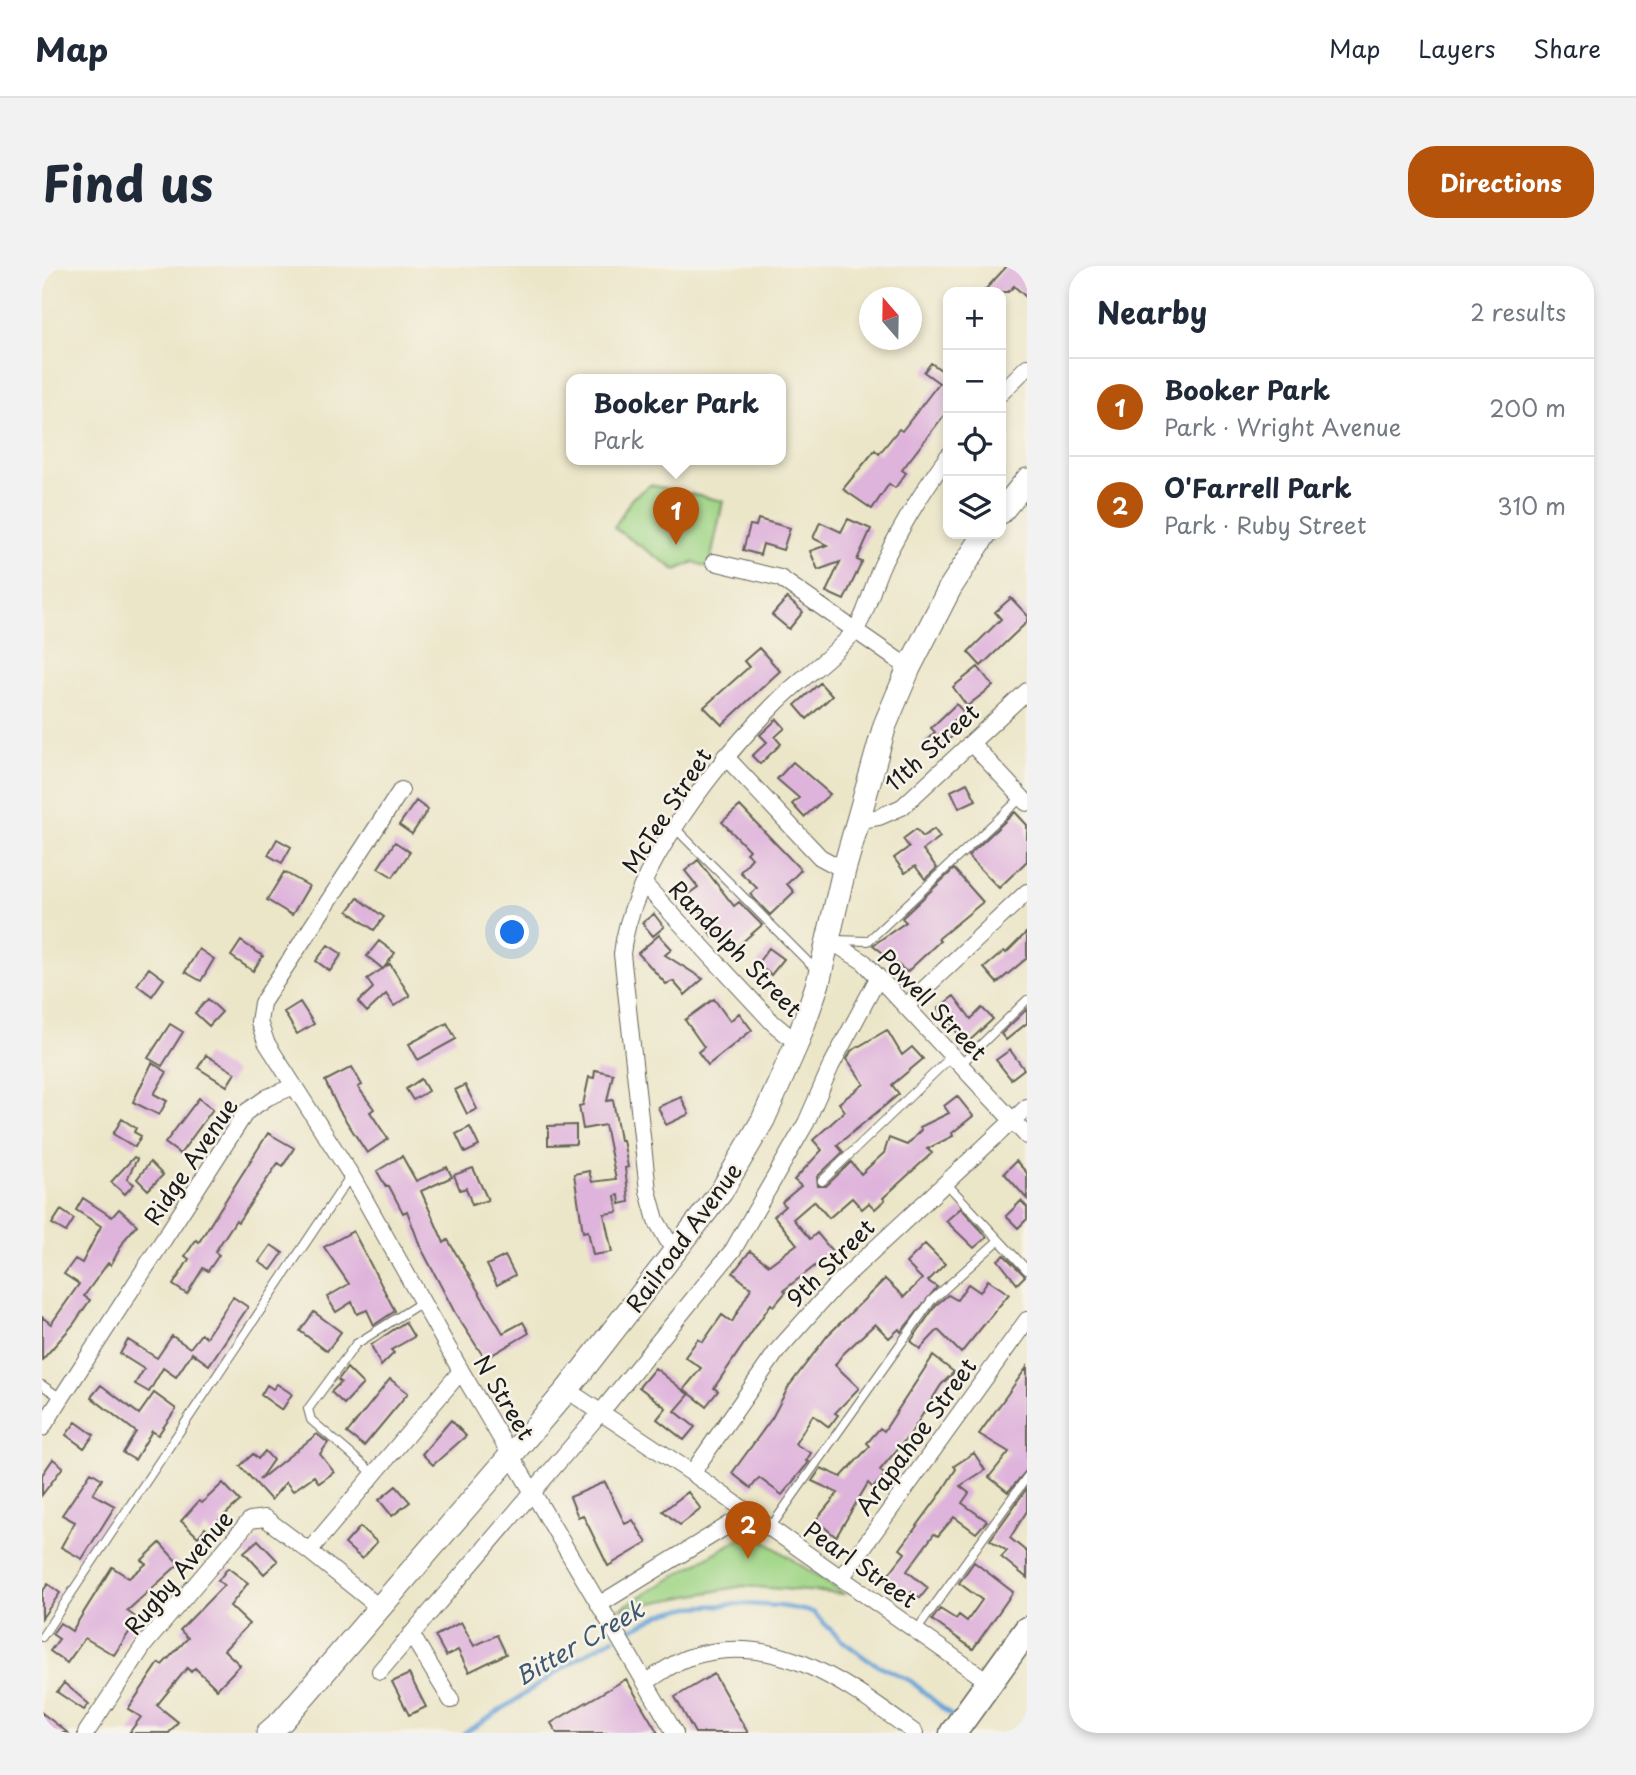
<!DOCTYPE html>
<html lang="en">
<head>
<meta charset="utf-8">
<style>
  body { margin:0; font-family:"Playpen Sans",sans-serif; background:#f2f2f3; color:#1f2937 }
  .controls { position:absolute; right:21px; top:21px; display:grid; overflow:hidden; border-radius:14px; box-shadow:0 4px 10px #0003 }
  .controls button { width:63px; height:63px; display:grid; place-items:center; padding:0; border:0; border-bottom:2px solid #e0e1e3; background:#fff; color:#1f2937; font:35px sans-serif }
  .compass { position:absolute; left:817px; top:21px; width:63px; height:63px; border-radius:50%; background:#fff; box-shadow:0 4px 10px #0003; rotate:340deg }
  .you { position:absolute; left:471px; top:667px; width:24px; height:24px; margin:-18px; border:5px solid #fff; border-radius:50%; background:#1a73e8; box-shadow:0 0 0 10px #1a73e833 }
  .badge { display:grid; place-items:center; width:46px; height:46px; border-radius:50%; background:#b45309; color:#fff; font-size:23px; font-weight:700 }
  .pin { position:absolute; translate:-50% -58px; filter:drop-shadow(0 2px 4px #0008) }
  .pin::after { content:''; position:absolute; top:37px; width:24px; height:21px; background:inherit; clip-path:polygon(0 0,100% 0,50% 100%) }
  .popup { position:absolute; left:524px; top:108px; width:220px; height:91px; box-sizing:border-box; display:grid; place-content:center; border-radius:14px; background:#fff; filter:drop-shadow(0 2px 5px #0005); font-size:23px; white-space:nowrap; color:#747a83 }
  .popup b { font-size:26px; color:#1f2937 }
  .popup::after { content:''; position:absolute; left:50%; top:100%; margin-left:-14px; border:14px solid transparent; border-top-color:#fff }
  .list { margin:0; padding:0; list-style:none }
  h2 { display:flex; justify-content:space-between; align-items:center; height:91px; margin:0; padding:0 28px; font-size:30px }
  h2 small { font-size:23px; font-weight:400; color:#747a83 }
  .list li { display:grid; grid-template-columns:46px 1fr auto; gap:21px; align-items:center; box-sizing:border-box; height:98px; padding:0 28px; border-top:2px solid #e0e1e3 }
  .list b { display:block; font-size:26px; white-space:nowrap }
  .list p { margin:0; font-size:23px; white-space:nowrap; color:#747a83 }
  .list em { font-size:23px; font-style:normal; color:#747a83 }
  .icon { flex:none; width:38px; height:38px; fill:none; stroke:currentColor; stroke-width:2; stroke-linecap:round; stroke-linejoin:round }
  .map { position:relative; flex:none; width:985px; height:1467px; overflow:hidden; border-radius:28px }
  header { display:flex; align-items:center; gap:42px; box-sizing:border-box; height:98px; padding:0 35px; background:#fff; border-bottom:2px solid #e0e1e3 }
  header strong { font-size:33px }
  nav { display:flex; gap:38px; margin-inline-start:auto; font-size:24px }
  .intro { display:flex; align-items:center; justify-content:space-between; box-sizing:border-box; height:168px; padding:0 42px }
  h1 { margin:0; font-size:49px }
  .button { padding:18px 32px; border-radius:28px; background:#b45309; color:#fff; font-size:24px; font-weight:700 }
  main { display:flex; gap:42px; padding:0 42px }
  aside { flex:1; background:#fff; border-radius:28px; box-shadow:0 4px 10px #0003 }
  .map>svg:first-child { display:block }
  .green { fill:#a0d687; stroke:#5e7952; stroke-width:2 }
  .lines { fill:none; stroke-linecap:round; stroke-linejoin:round }
  .stream { stroke:#66a2d7; stroke-width:4.5 }
  .building { fill:#dfb4dc }
  .lane-casing { stroke:#656359; stroke-width:10 }
  .street-casing { stroke:#656359; stroke-width:18 }
  .secondary-casing { stroke:#656359; stroke-width:25 }
  .primary-casing { stroke:#656359; stroke-width:29 }
  .lane { stroke:#fff; stroke-width:8 }
  .street { stroke:#fff; stroke-width:16 }
  .secondary { stroke:#fff; stroke-width:23 }
  .primary { stroke:#fff; stroke-width:26 }
  .labels { text-anchor:middle; dominant-baseline:central; stroke-width:5; stroke-linejoin:round; paint-order:stroke }
  .street-label { font-size:23px; fill:#1c1c1c; stroke:#f7f3e8 }
  .water-label { font-size:24px; font-style:italic; fill:#3d5870; stroke:#f7f3e8 }
</style>
</head>
<body>
<header>
<strong>Map</strong>
<nav><a>Map</a><a>Layers</a><a>Share</a></nav>
</header>
<div class="intro"><h1>Find us</h1><a class="button">Directions</a></div>
<main>
<div class="map">
<svg width="985" height="1467" viewBox="0 0 985 1467">
  <rect width="100%" height="100%" fill="#f7f3e8"/>
  <filter id="ink" filterUnits="userSpaceOnUse"><feTurbulence type="fractalNoise" baseFrequency=".0143" numOctaves="2"/><feDisplacementMap in="SourceGraphic" scale="14" xChannelSelector="R" yChannelSelector="G"/><feConvolveMatrix kernelMatrix="1 2 1 2 8 2 1 2 1" color-interpolation-filters="sRGB"/></filter>
  <filter id="wash" filterUnits="userSpaceOnUse"><feTurbulence type="fractalNoise" baseFrequency=".00686" numOctaves="4" result="noise"/><feDisplacementMap in="SourceGraphic" scale="28" xChannelSelector="R" yChannelSelector="G"/><feGaussianBlur stdDeviation="1.57" result="paint"/><feColorMatrix in="noise" values="0 0 0 0 0 0 0 0 0 0 0 0 0 0 0 0 0 1.4 0 .05"/><feComposite in="paint" operator="in"/></filter>
  <g filter="url(#wash)">
    <rect width="100%" height="100%" fill="#ece6c9"/>
    <path class="green" d="M 608,219 L 681,235 L 667,302 L 652,296 L 634,304 L 572,262 L 590,232 Z
      M 709,1266 L 802,1328 L 701,1320 L 577,1343 Z"/>
    <g class="lines">
      <path class="stream" d="M 580,1368 L 620,1348 L 648,1341 L 700,1338 L 738,1340 L 771,1346 L 798,1373 L 826,1394 L 869,1415 L 913,1453
        M 422,1467 C 474,1437 519,1399 572,1372"/>
    </g>
    <g id="blocks">
      <path class="building" d="M 965,0 L 981,0 L 985,4 L 985,32 L 972,20 L 966,26 L 941,26 Z
        M 889,97 L 905,108 L 906,106 L 906,144 L 860,204 L 864,207 L 853,222 L 847,218 L 830,243 L 801,223 L 833,184 L 837,188 L 857,163 L 860,165 L 897,117 L 882,106 Z
        M 716,253 L 748,262 L 741,284 L 721,278 L 718,289 L 701,284 L 708,259 L 714,260 Z
        M 806,253 L 829,263 L 815,294 L 820,296 L 802,334 L 784,326 L 798,296 L 776,304 L 768,285 L 785,279 L 771,272 L 778,256 L 799,266 Z
        M 745,332 L 761,346 L 747,363 L 730,349 Z
        M 969,332 L 985,349 L 985,356 L 939,400 L 926,386 L 959,353 L 953,346 Z
        M 717,382 L 738,405 L 680,459 L 662,441 L 707,401 L 702,395 Z
        M 936,401 L 951,420 L 925,440 L 911,421 Z
        M 778,417 L 790,430 L 765,453 L 753,439 Z
        M 914,438 L 922,446 L 909,457 L 916,465 L 893,486 L 883,476 L 893,466 L 889,462 Z
        M 735,453 L 743,462 L 733,471 L 739,478 L 718,498 L 710,490 L 725,476 L 718,469 Z
        M 751,496 L 788,528 L 762,551 L 750,538 L 757,532 L 735,513 Z
        M 925,517 L 934,534 L 917,542 L 909,525 Z
        M 374,535 L 386,544 L 370,568 L 357,559 Z
        M 698,540 L 759,604 L 745,618 L 752,626 L 728,649 L 708,628 L 715,622 L 698,606 L 710,592 L 704,587 L 707,584 L 680,556 Z
        M 973,546 L 985,559 L 985,595 L 957,622 L 926,590 Z
        M 874,563 L 881,571 L 892,563 L 898,571 L 881,584 L 895,602 L 883,613 L 873,600 L 863,607 L 852,592 L 867,581 L 861,573 Z
        M 235,573 L 249,581 L 240,597 L 226,589 Z
        M 353,576 L 368,586 L 351,611 L 336,602 Z
        M 656,594 L 692,640 L 697,636 L 720,659 L 691,684 L 676,667 L 671,671 L 664,662 L 669,658 L 645,629 L 656,621 L 643,605 Z
        M 912,603 L 941,636 L 896,673 L 898,675 L 865,706 L 831,679 L 864,656 L 860,652 Z
        M 242,606 L 267,620 L 250,649 L 225,634 Z
        M 316,632 L 342,651 L 332,664 L 306,645 Z
        M 612,648 L 622,661 L 611,670 L 600,657 Z
        M 985,666 L 985,692 L 955,717 L 942,702 L 962,685 L 964,687 Z
        M 617,669 L 630,683 L 623,689 L 661,713 L 643,729 L 631,715 L 624,718 L 596,687 Z
        M 199,675 L 221,690 L 211,705 L 189,690 Z
        M 337,675 L 353,687 L 341,703 L 325,690 Z
        M 286,679 L 300,688 L 288,705 L 274,695 Z
        M 727,682 L 742,693 L 729,709 L 715,698 Z
        M 157,683 L 172,693 L 159,715 L 143,706 Z
        M 348,698 L 368,730 L 352,740 L 344,728 L 325,746 L 316,736 L 331,722 L 325,713 Z
        M 107,702 L 122,713 L 110,730 L 95,719 Z
        M 912,730 L 929,753 L 940,742 L 951,753 L 924,778 L 896,742 Z
        M 166,733 L 180,746 L 167,760 L 153,747 Z
        M 672,733 L 688,755 L 697,747 L 710,764 L 666,799 L 656,786 L 662,781 L 643,754 Z
        M 258,736 L 272,758 L 255,768 L 242,746 Z
        M 985,743 L 985,757 L 964,774 L 959,768 Z
        M 405,757 L 414,773 L 376,794 L 367,778 Z
        M 128,758 L 141,766 L 120,800 L 106,792 Z
        M 845,764 L 860,789 L 870,781 L 881,793 L 850,819 L 857,828 L 795,879 L 801,886 L 775,911 L 776,920 L 784,920 L 809,896 L 819,908 L 842,887 L 847,872 L 865,879 L 879,864 L 878,861 L 907,847 L 902,840 L 915,830 L 931,850 L 910,867 L 911,870 L 885,883 L 890,887 L 841,932 L 843,934 L 833,943 L 827,937 L 820,943 L 810,932 L 787,952 L 772,935 L 751,953 L 768,973 L 775,967 L 791,986 L 742,1024 L 744,1026 L 732,1040 L 729,1038 L 672,1122 L 676,1125 L 664,1140 L 642,1123 L 659,1102 L 643,1091 L 656,1073 L 661,1076 L 680,1049 L 690,1056 L 709,1022 L 691,1007 L 708,985 L 727,999 L 755,978 L 732,950 L 743,940 L 740,936 L 759,920 L 752,914 L 780,884 L 771,874 L 803,845 L 797,837 L 822,818 L 805,793 L 809,785 Z
        M 968,784 L 982,803 L 969,813 L 954,794 Z
        M 164,789 L 193,807 L 185,820 L 156,802 Z
        M 110,797 L 125,806 L 112,828 L 125,835 L 117,849 L 91,836 Z
        M 310,801 L 320,819 L 316,821 L 332,843 L 328,846 L 346,873 L 325,887 L 297,844 L 283,815 Z
        M 553,804 L 571,808 L 565,835 L 571,834 L 578,874 L 581,874 L 586,901 L 583,902 L 587,936 L 578,938 L 577,929 L 573,930 L 576,946 L 562,948 L 570,986 L 551,989 L 546,965 L 541,966 L 532,908 L 547,905 L 550,916 L 574,913 L 563,859 L 541,863 L 537,840 L 541,839 L 547,811 L 552,812 Z
        M 379,813 L 386,825 L 371,834 L 364,823 Z
        M 423,819 L 435,843 L 425,848 L 413,824 Z
        M 639,831 L 647,848 L 624,859 L 616,841 Z
        M 157,832 L 171,843 L 138,888 L 123,877 Z
        M 80,853 L 94,862 L 92,866 L 99,870 L 93,881 L 71,868 Z
        M 534,859 L 534,878 L 506,879 L 506,860 Z
        M 428,861 L 437,880 L 423,887 L 414,868 Z
        M 226,867 L 252,882 L 241,900 L 236,897 L 196,956 L 194,954 L 173,986 L 177,989 L 166,1005 L 161,1002 L 145,1028 L 131,1019 L 147,993 L 143,990 L 154,974 L 157,976 Z
        M 360,890 L 374,915 L 405,901 L 410,911 L 379,925 L 402,977 L 406,974 L 461,1067 L 481,1056 L 487,1067 L 443,1093 L 413,1047 L 378,980 L 365,945 L 361,947 L 347,920 L 344,921 L 335,905 Z
        M 92,891 L 95,893 L 85,913 L 92,918 L 83,928 L 69,916 Z
        M 974,895 L 985,907 L 985,933 L 962,907 Z
        M 108,896 L 121,909 L 106,924 L 95,913 Z
        M 431,902 L 446,934 L 430,939 L 424,922 L 418,924 L 412,909 Z
        M 41,932 L 70,951 L 77,943 L 95,959 L 83,973 L 69,999 L 66,997 L 42,1030 L 48,1034 L 31,1059 L 0,1094 L 0,1051 L 9,1058 L 37,1018 L 22,1008 L 33,993 L 40,997 L 59,960 L 34,944 Z
        M 979,935 L 985,941 L 985,953 L 976,962 L 964,950 Z
        M 919,942 L 945,971 L 932,982 L 904,955 Z
        M 19,944 L 32,953 L 24,966 L 10,958 Z
        M 311,965 L 353,1045 L 332,1059 L 325,1044 L 315,1048 L 310,1036 L 294,1046 L 285,1031 L 307,1018 L 282,981 Z
        M 883,978 L 903,998 L 886,1015 L 895,1021 L 859,1066 L 857,1063 L 847,1072 L 833,1058 L 800,1089 L 793,1099 L 817,1122 L 793,1147 L 796,1149 L 787,1161 L 771,1149 L 753,1178 L 769,1187 L 764,1195 L 767,1196 L 740,1229 L 717,1212 L 709,1222 L 690,1207 L 730,1152 L 747,1120 L 786,1069 L 843,1013 L 862,1031 L 880,1013 L 864,997 Z
        M 229,979 L 241,987 L 229,1004 L 217,996 Z
        M 962,989 L 983,1010 L 975,1018 L 956,994 Z
        M 463,990 L 473,1009 L 455,1019 L 445,999 Z
        M 946,1014 L 967,1028 L 919,1087 L 896,1064 L 878,1083 L 869,1075 L 894,1039 L 906,1029 L 915,1034 L 926,1018 L 938,1026 Z
        M 191,1031 L 206,1041 L 167,1099 L 150,1087 L 134,1111 L 121,1102 L 107,1126 L 93,1118 L 102,1103 L 78,1088 L 86,1074 L 115,1092 L 130,1070 L 148,1082 L 159,1068 L 164,1071 Z
        M 272,1046 L 299,1066 L 285,1085 L 258,1065 Z
        M 363,1056 L 372,1071 L 349,1084 L 352,1087 L 339,1100 L 329,1079 Z
        M 891,1090 L 912,1106 L 899,1119 L 869,1167 L 838,1204 L 843,1209 L 831,1222 L 826,1217 L 794,1271 L 774,1254 L 796,1227 L 770,1215 L 779,1202 L 799,1211 L 828,1180 L 825,1177 L 838,1162 L 842,1165 Z
        M 985,1101 L 985,1204 L 966,1226 L 947,1211 L 967,1186 L 937,1168 Z
        M 305,1102 L 321,1118 L 302,1138 L 289,1126 L 299,1116 L 296,1114 Z
        M 613,1102 L 647,1129 L 633,1145 L 653,1161 L 642,1174 L 615,1153 L 624,1142 L 597,1121 Z
        M 348,1113 L 366,1127 L 322,1180 L 305,1167 Z
        M 235,1118 L 250,1128 L 240,1144 L 219,1129 L 225,1119 L 231,1123 Z
        M 59,1119 L 97,1148 L 112,1127 L 134,1143 L 116,1169 L 110,1165 L 93,1194 L 81,1187 L 94,1166 L 49,1131 Z
        M 409,1154 L 424,1170 L 391,1199 L 380,1188 Z
        M 34,1156 L 52,1169 L 42,1182 L 24,1169 Z
        M 275,1168 L 286,1177 L 278,1188 L 292,1206 L 277,1217 L 272,1210 L 251,1225 L 244,1216 L 229,1234 L 198,1200 L 211,1188 L 216,1193 L 223,1185 L 231,1194 L 217,1214 Z
        M 932,1187 L 943,1204 L 918,1220 L 927,1227 L 920,1237 L 945,1255 L 934,1267 L 912,1251 L 896,1270 L 892,1268 L 865,1305 L 886,1322 L 878,1332 L 870,1326 L 865,1331 L 843,1313 L 863,1287 L 858,1283 L 897,1230 L 914,1203 L 912,1200 Z
        M 11,1193 L 21,1201 L 0,1229 L 0,1209 Z
        M 49,1206 L 60,1213 L 51,1228 L 73,1240 L 40,1293 L 19,1281 L 33,1256 L 20,1249 Z
        M 563,1216 L 583,1258 L 591,1254 L 605,1277 L 566,1300 L 541,1249 L 536,1251 L 528,1231 Z
        M 181,1217 L 198,1235 L 177,1254 L 182,1258 L 171,1269 L 163,1262 L 156,1271 L 139,1255 L 157,1235 L 160,1237 Z
        M 354,1220 L 368,1236 L 350,1250 L 337,1234 Z
        M 985,1222 L 985,1245 L 968,1272 L 985,1286 L 985,1312 L 959,1291 L 965,1285 L 948,1274 Z
        M 646,1226 L 659,1243 L 638,1259 L 621,1245 Z
        M 318,1261 L 335,1276 L 320,1293 L 303,1278 Z
        M 216,1274 L 236,1295 L 222,1308 L 202,1286 Z
        M 118,1277 L 137,1298 L 85,1345 L 96,1353 L 72,1389 L 43,1372 L 25,1397 L 8,1385 L 17,1373 L 10,1368 L 18,1357 L 30,1365 L 70,1301 L 87,1312 L 104,1298 L 100,1294 Z
        M 932,1296 L 971,1326 L 931,1383 L 890,1354 L 898,1343 L 914,1353 L 917,1349 L 925,1355 L 940,1334 L 917,1317 Z
        M 186,1302 L 206,1317 L 188,1340 L 207,1358 L 182,1384 L 198,1399 L 175,1423 L 153,1402 L 149,1406 L 145,1402 L 115,1439 L 136,1456 L 127,1467 L 87,1467 L 99,1451 L 86,1443 L 117,1397 L 120,1399 L 146,1372 L 138,1364 L 182,1319 L 176,1315 Z
        M 6,1318 L 18,1327 L 0,1352 L 0,1326 Z
        M 419,1356 L 432,1380 L 455,1369 L 464,1388 L 427,1406 L 416,1384 L 404,1390 L 393,1370 Z
        M 367,1408 L 384,1441 L 367,1449 L 350,1416 Z
        M 672,1408 L 706,1467 L 653,1467 L 633,1431 Z
        M 584,1413 L 616,1467 L 515,1467 L 509,1457 Z
        M 22,1417 L 47,1438 L 42,1444 L 15,1426 Z
        M 0,1447 L 26,1467 L 0,1467 Z"/>
    </g>
  </g>
  <g filter="url(#ink)">
    <use href="#blocks" fill-opacity="0" stroke="#656359" stroke-width="2"/>
    <g class="lines">
      <defs>
        <path id="lane" d="M 634,563 L 775,705
          M 794,674 L 826,675 L 980,531
          M 918,799 L 985,734
          M 780,915 L 910,790
          M 904,917 L 985,1004
          M 0,1119 L 19,1132
          M 332,1208 L 269,1154 L 266,1143 L 314,1078 L 380,1036
          M 728,1262 L 889,1035 L 957,974
          M 874,1365 L 985,1211
          M 0,1371 L 309,909"/>
        <path id="street" d="M 959,127 L 985,101
          M 672,296 L 738,312 L 867,402
          M 929,477 L 985,537
          M 683,490 L 778,591 L 802,604
          M 359,524 L 220,737 L 217,756 L 224,776 L 309,909 L 419,1105 L 633,1467
          M 816,555 L 837,551 L 860,541 L 985,425
          M 602,618 L 731,757 L 755,777
          M 787,674 L 822,696 L 985,870
          M 864,740 L 985,626
          M 633,987 L 614,954 L 606,925 L 580,688 C 588,604 677,493 736,435 C 759,412 790,392 811,367 C 825,349 830,320 840,299 C 859,261 881,224 906,190
          M 525,1124 L 650,1207 L 947,1416
          M 0,1162 L 204,846 L 226,831 L 250,821
          M 650,1207 L 735,1085 L 793,1020 L 985,841
          M 267,1285 L 338,1342
          M 799,1312 L 985,1054
          M 558,1338 L 706,1247
          M 369,1368 L 409,1434
          M 338,1405 L 559,1146 L 691,984 L 764,857 L 789,800 L 836,712
          M 604,1416 C 617,1408 631,1397 645,1392 C 733,1362 805,1418 873,1467
          M 44,1467 L 102,1379 L 208,1254 L 223,1252 L 267,1285 L 419,1105"/>
        <path id="secondary" d="M 959,246 L 985,214
          M 226,1467 L 241,1454 L 525,1124 L 679,926 L 721,854 L 755,777 L 776,717 L 802,604 L 843,459 L 867,402 L 908,322 L 943,268"/>
        <path id="primary" d="M 911,1467 L 985,1364"/>
      </defs>
      <use href="#lane" class="lane-casing"/>
      <use href="#street" class="street-casing"/>
      <use href="#secondary" class="secondary-casing"/>
      <use href="#primary" class="primary-casing"/>
      <use href="#lane" class="lane"/>
      <use href="#street" class="street"/>
      <use href="#secondary" class="secondary"/>
      <use href="#primary" class="primary"/>
    </g>
  </g>
  <g class="labels">
    <g class="street-label">
      <text transform="translate(889 481) rotate(-42)">11th Street</text>
      <text transform="translate(624 544) rotate(-57)">McTee Street</text>
      <text transform="translate(694 682) rotate(46)">Randolph Street</text>
      <text transform="translate(891 738) rotate(46)">Powell Street</text>
      <text transform="translate(148 895) rotate(-56)">Ridge Avenue</text>
      <text transform="translate(641 971) rotate(-54)">Railroad Avenue</text>
      <text transform="translate(788 996) rotate(-45)">9th Street</text>
      <text transform="translate(463 1131) rotate(59)">N Street</text>
      <text transform="translate(873 1170) rotate(-54)">Arapahoe Street</text>
      <text transform="translate(819 1298) rotate(35)">Pearl Street</text>
      <text transform="translate(136 1306) rotate(-50)">Rugby Avenue</text>
    </g>
    <g class="water-label">
      <text transform="translate(537 1376) rotate(-30)">Bitter Creek</text>
    </g>
  </g>
</svg>
<div class="controls">
<button>+</button>
<button>−</button>
<button><svg class="icon" aria-label="locate" viewBox="0 0 24 24"><circle cx="12" cy="12" r="6"/><path d="M12 2v4M12 18v4M2 12h4M18 12h4"/></svg></button>
<button><svg class="icon" aria-label="layers" viewBox="0 0 24 24"><path d="M12 4l9 5-9 5-9-5zM3 14l9 5 9-5"/></svg></button>
</div>
<svg class="compass" viewBox="-18 -18 36 36"><path d="M0-13l5 13h-10z" fill="#e53935"/><path d="M0 13l5-13h-10z" fill="#747a83"/></svg>
<div class="you"></div>
<div class="pin badge" style="left:634px;top:279px">1</div>
<div class="popup"><b>Booker Park</b>Park</div>
<div class="pin badge" style="left:706px;top:1293px">2</div>
</div>
<aside>
<h2>Nearby<small>2 results</small></h2>
<ul class="list">
<li><span class="badge">1</span><div><b>Booker Park</b><p>Park · Wright Avenue</p></div><em>200 m</em></li>
<li><span class="badge">2</span><div><b>O'Farrell Park</b><p>Park · Ruby Street</p></div><em>310 m</em></li>
</ul>
</aside>
</main>
</body>
</html>
